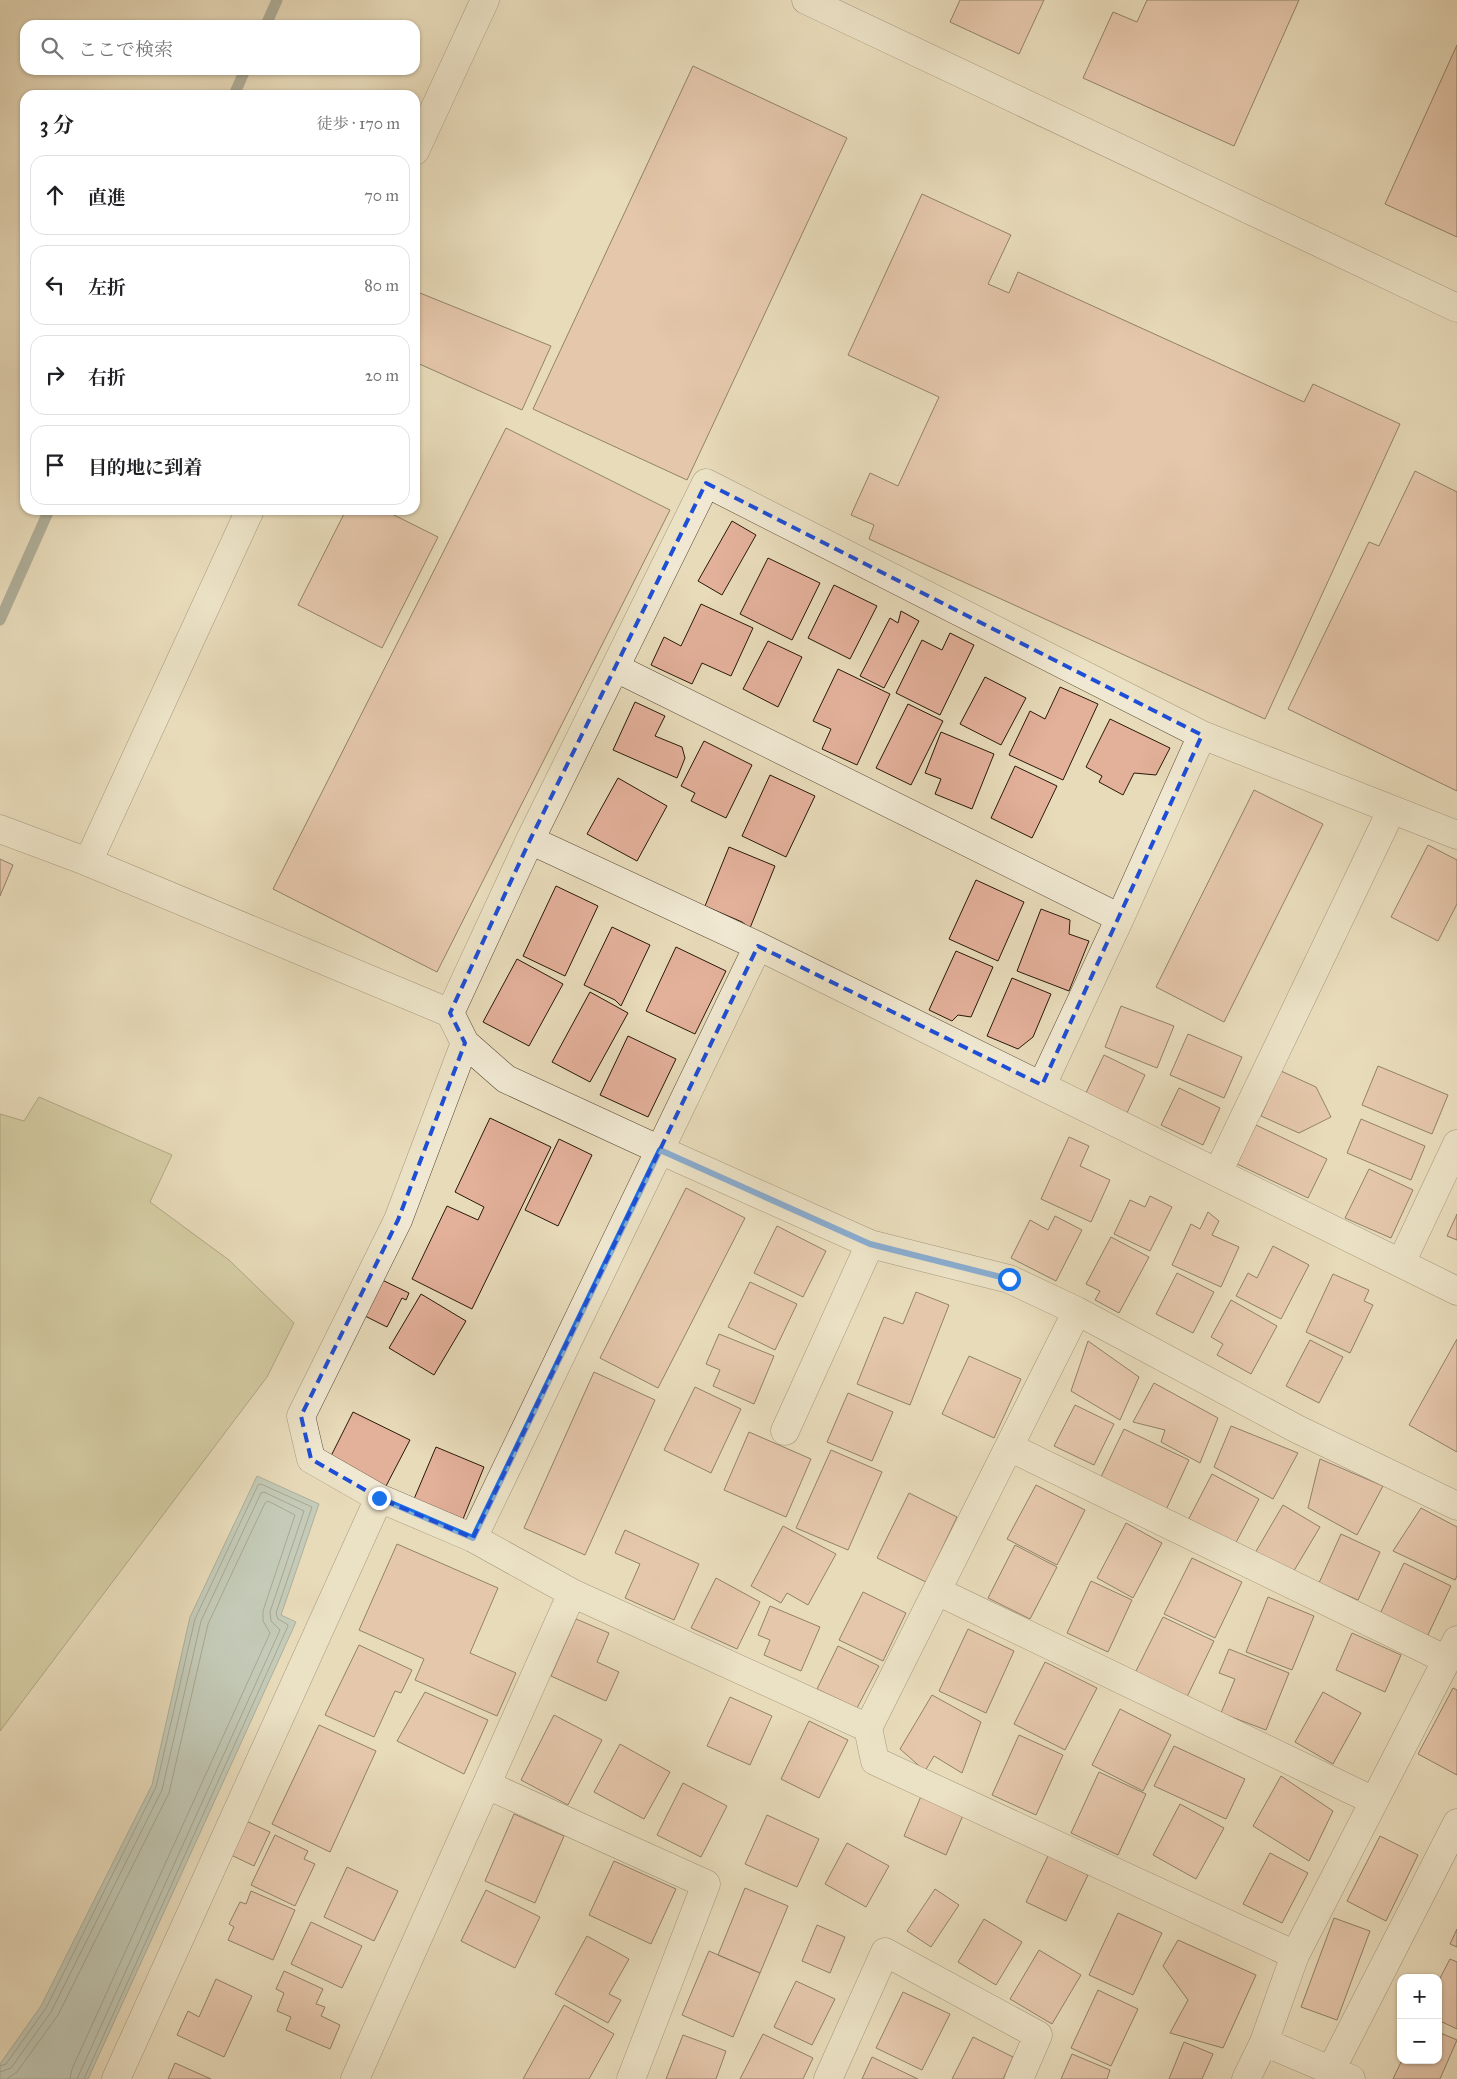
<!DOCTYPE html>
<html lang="ja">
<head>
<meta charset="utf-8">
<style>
  body { margin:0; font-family:"IM FELL Great Primer","Noto Serif JP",serif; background:#f2f2f2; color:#202124 }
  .controls { position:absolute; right:15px; bottom:15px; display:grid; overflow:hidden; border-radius:10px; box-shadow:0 1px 4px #0004 }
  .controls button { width:45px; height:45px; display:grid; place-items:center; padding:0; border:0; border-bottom:1px solid #e0e0e0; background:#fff; color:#202124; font:25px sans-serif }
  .stop { position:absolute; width:15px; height:15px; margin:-11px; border:4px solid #1a73e8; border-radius:50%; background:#fff }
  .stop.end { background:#1a73e8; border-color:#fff; box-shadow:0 1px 5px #0008 }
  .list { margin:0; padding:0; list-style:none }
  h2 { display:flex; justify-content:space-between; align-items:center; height:65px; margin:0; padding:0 20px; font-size:21px }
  h2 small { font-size:16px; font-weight:400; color:#757577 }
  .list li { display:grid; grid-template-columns:32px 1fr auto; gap:15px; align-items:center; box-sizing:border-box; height:80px; margin:0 10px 10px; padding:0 10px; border:1px solid #e0e0e0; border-radius:15px }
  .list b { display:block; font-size:19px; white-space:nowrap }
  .list em { font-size:16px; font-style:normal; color:#757577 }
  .icon { flex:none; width:28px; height:28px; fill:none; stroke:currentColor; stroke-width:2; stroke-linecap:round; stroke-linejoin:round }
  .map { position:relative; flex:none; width:1457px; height:2079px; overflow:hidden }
  .search { position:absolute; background:#fff; box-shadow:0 1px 4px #0004; left:20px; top:20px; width:400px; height:55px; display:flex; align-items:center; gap:12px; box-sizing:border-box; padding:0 18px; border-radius:15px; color:#757577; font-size:19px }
  .panel { position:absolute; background:#fff; box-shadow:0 1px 4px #0004; left:20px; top:90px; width:400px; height:425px; border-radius:15px }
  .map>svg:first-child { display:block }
  .green { fill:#bebd8a; stroke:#736a4a }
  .water { fill:#99b9b7; stroke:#6c7971 }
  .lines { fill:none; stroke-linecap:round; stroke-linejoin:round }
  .shore { stroke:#606860; stroke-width:1 }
  .stream { stroke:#6c7971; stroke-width:11 }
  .building { fill:#e3b09a; stroke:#281809 }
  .minor-casing { stroke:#584935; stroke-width:29 }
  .tertiary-casing { stroke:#584935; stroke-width:29 }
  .minor { stroke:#f0e8d2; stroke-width:28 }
  .tertiary { stroke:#f0e8d2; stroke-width:28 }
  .route { stroke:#1a73e8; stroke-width:6 }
  .marked { fill:none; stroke:#1d4ed8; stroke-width:4; stroke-dasharray:10 6; stroke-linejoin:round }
</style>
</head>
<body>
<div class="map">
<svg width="1457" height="2079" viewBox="0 0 1457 2079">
  <rect width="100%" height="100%" fill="#e8dbba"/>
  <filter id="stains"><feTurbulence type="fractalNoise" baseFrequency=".004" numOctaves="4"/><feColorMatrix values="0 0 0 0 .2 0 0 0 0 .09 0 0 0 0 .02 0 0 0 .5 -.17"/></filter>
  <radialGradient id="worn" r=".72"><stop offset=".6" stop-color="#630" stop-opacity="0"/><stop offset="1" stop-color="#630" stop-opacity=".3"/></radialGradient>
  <path class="green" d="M 39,1097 L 172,1155 L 150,1202 L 229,1260 L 294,1323 L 267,1377 L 0,1731 L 0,1114 L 24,1121 Z"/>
  <path class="water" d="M 257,1476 L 319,1504 L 281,1615 L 296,1622 L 88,2079 L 0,2079 L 0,2064 L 41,2006 L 152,1785 L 190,1617 Z"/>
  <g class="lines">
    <path class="shore" d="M 0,2066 L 6,2064 L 46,2008 L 156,1787 L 195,1619 L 258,1485 L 261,1484 L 312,1507 L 276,1613 L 278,1619 L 287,1624 L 288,1626 L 84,2079
      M 0,2072 L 11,2068 L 51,2012 L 162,1790 L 201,1621 L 261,1493 L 264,1492 L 304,1511 L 270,1612 L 271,1621 L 280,1630 L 77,2079
      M 7,2079 L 17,2072 L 58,2015 L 169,1793 L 208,1624 L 265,1503 L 268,1501 L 295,1515 L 263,1611 L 263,1621 L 270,1633 L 72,2069 L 70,2079"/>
    <path class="stream" d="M 266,25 L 277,0
      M 234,95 L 245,70
      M 0,620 L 49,510"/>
  </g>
  <path class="building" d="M 960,0 L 1044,0 L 1019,54 L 950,22 Z
    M 1147,0 L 1299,0 L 1234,146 L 1083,78 L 1113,12 L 1137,22 Z
    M 1457,45 L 1457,237 L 1385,204 Z
    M 693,66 L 847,138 L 687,480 L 533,409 Z
    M 922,194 L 1011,235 L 988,284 L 1009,293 L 1018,272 L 1304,402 L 1313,384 L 1400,424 L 1265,719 L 869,539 L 874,525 L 851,515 L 870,473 L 898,486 L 939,397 L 848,355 Z
    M 415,291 L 551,346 L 522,410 L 415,362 Z
    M 506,428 L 670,510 L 437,972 L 273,889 Z
    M 1415,471 L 1457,492 L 1457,791 L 1288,709 L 1369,542 L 1379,546 Z
    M 346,510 L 384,510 L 438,537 L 382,648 L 298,605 Z
    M 732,521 L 756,535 L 722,595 L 698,581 Z
    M 768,558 L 820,583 L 792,640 L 740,614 Z
    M 834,585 L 877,606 L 850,659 L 808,638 Z
    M 701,604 L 753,628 L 731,676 L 702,663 L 692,684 L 651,665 L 664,637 L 681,646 Z
    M 901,611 L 919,621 L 884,688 L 860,676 L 890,618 L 898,623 Z
    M 950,633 L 974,645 L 940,715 L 896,693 L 922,640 L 942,650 Z
    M 768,641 L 802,657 L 778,707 L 743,689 Z
    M 838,669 L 890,694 L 857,765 L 822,749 L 831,729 L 813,721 Z
    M 985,677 L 1026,698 L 1001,745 L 960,724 Z
    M 1060,687 L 1098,704 L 1063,780 L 1009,755 L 1030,711 L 1045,719 Z
    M 635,702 L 665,716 L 655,736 L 682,747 L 685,758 L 677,778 L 613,750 Z
    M 908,704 L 943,721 L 911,785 L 876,768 Z
    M 1110,719 L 1170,748 L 1156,775 L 1134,773 L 1123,795 L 1099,782 L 1102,776 L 1086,767 Z
    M 941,732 L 994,754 L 972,809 L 935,794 L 941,779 L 925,773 Z
    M 704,741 L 752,765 L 726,818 L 691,801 L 695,793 L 681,786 Z
    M 1015,766 L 1057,786 L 1032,838 L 991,818 Z
    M 770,775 L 815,796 L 786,857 L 742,836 Z
    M 618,778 L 667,806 L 637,861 L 587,834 Z
    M 1254,790 L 1323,824 L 1224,1022 L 1156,987 Z
    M 1428,845 L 1457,860 L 1457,904 L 1438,941 L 1391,917 Z
    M 729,847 L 775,866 L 750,928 L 742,922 L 705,906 Z
    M 0,859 L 13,865 L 0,896 Z
    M 976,880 L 1024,902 L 998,961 L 949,939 Z
    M 556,886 L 598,906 L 565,976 L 523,956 Z
    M 1041,909 L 1070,920 L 1069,934 L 1089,941 L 1069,991 L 1017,971 Z
    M 612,927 L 650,945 L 621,1006 L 615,1000 L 584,985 Z
    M 676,947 L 726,971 L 695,1034 L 646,1011 Z
    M 956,951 L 993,967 L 971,1017 L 958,1015 L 952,1021 L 929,1010 Z
    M 517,959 L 563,984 L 529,1046 L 483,1022 Z
    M 1012,978 L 1051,994 L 1033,1037 L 1018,1049 L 987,1036 Z
    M 590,992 L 628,1013 L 590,1082 L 552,1062 Z
    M 1121,1006 L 1174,1026 L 1157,1068 L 1105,1047 Z
    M 1188,1034 L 1242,1057 L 1224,1098 L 1170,1075 Z
    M 628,1036 L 676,1059 L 648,1117 L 600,1095 Z
    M 1104,1055 L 1145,1075 L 1126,1115 L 1085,1095 Z
    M 1378,1066 L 1448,1095 L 1432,1134 L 1362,1105 Z
    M 1281,1071 L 1316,1087 L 1331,1117 L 1299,1133 L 1261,1116 Z
    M 1179,1088 L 1220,1108 L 1203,1145 L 1161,1125 Z
    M 490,1118 L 551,1147 L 472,1309 L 412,1279 L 447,1206 L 478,1220 L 484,1207 L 455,1192 Z
    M 1361,1119 L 1425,1146 L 1411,1180 L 1347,1153 Z
    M 1256,1125 L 1327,1159 L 1308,1198 L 1237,1164 Z
    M 1069,1137 L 1089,1146 L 1080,1166 L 1110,1180 L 1091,1222 L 1041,1199 Z
    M 559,1139 L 592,1155 L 558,1226 L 525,1210 Z
    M 1369,1169 L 1413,1190 L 1391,1238 L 1345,1218 Z
    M 686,1188 L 745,1218 L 658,1388 L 600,1358 Z
    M 1150,1196 L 1172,1207 L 1150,1251 L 1114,1234 L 1130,1200 L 1145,1207 Z
    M 1208,1212 L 1219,1221 L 1212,1235 L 1239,1247 L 1221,1287 L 1172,1265 L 1191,1224 L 1200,1229 Z
    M 1457,1214 L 1457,1240 L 1447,1236 Z
    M 1055,1216 L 1082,1230 L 1056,1281 L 1011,1258 L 1030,1220 L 1048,1230 Z
    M 777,1226 L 826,1251 L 803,1297 L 754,1273 Z
    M 1111,1237 L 1149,1257 L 1119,1313 L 1095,1300 L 1100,1291 L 1086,1284 Z
    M 1273,1246 L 1309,1265 L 1281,1319 L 1236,1296 L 1248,1273 L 1257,1278 Z
    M 1177,1273 L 1214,1292 L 1193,1333 L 1156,1314 Z
    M 1333,1274 L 1369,1290 L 1364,1301 L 1373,1305 L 1350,1353 L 1306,1332 Z
    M 376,1277 L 409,1293 L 406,1300 L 402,1298 L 387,1327 L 359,1313 Z
    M 750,1282 L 797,1304 L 775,1350 L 728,1327 Z
    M 916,1292 L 949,1305 L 910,1405 L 857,1384 L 884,1317 L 903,1324 Z
    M 421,1294 L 466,1321 L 434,1375 L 389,1348 Z
    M 1231,1300 L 1277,1326 L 1251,1374 L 1217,1355 L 1223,1344 L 1211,1337 Z
    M 719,1334 L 774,1356 L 754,1404 L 713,1386 L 720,1370 L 706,1364 Z
    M 1457,1339 L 1457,1452 L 1409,1425 Z
    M 1310,1340 L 1343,1357 L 1319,1403 L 1286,1386 Z
    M 1088,1341 L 1139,1377 L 1120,1420 L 1071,1391 Z
    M 969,1356 L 1021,1379 L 994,1438 L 942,1414 Z
    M 594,1372 L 655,1400 L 585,1555 L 524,1528 Z
    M 1154,1383 L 1218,1418 L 1200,1463 L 1161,1442 L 1165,1430 L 1133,1422 Z
    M 695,1387 L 741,1409 L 711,1473 L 664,1450 Z
    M 848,1393 L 893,1412 L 872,1461 L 827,1442 Z
    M 1075,1405 L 1114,1424 L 1094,1465 L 1054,1446 Z
    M 353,1412 L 410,1440 L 385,1488 L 329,1460 Z
    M 1231,1426 L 1298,1453 L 1273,1499 L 1214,1467 Z
    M 1124,1429 L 1189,1460 L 1166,1510 L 1100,1479 Z
    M 749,1432 L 811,1459 L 786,1517 L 724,1490 Z
    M 436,1447 L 484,1467 L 463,1519 L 414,1499 Z
    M 831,1450 L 882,1472 L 848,1550 L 796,1528 Z
    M 1320,1459 L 1383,1486 L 1357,1535 L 1308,1508 Z
    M 1212,1474 L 1259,1499 L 1232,1550 L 1185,1526 Z
    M 1036,1485 L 1085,1510 L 1057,1565 L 1007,1539 Z
    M 909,1493 L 957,1517 L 926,1582 L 877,1558 Z
    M 1283,1505 L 1320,1527 L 1292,1574 L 1255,1553 Z
    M 1421,1508 L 1457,1527 L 1457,1576 L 1455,1580 L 1393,1551 Z
    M 1126,1523 L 1162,1543 L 1133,1598 L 1097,1578 Z
    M 783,1526 L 836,1554 L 808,1605 L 787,1593 L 781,1603 L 751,1586 Z
    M 625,1530 L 699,1564 L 674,1620 L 625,1598 L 640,1564 L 615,1553 Z
    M 1341,1534 L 1380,1552 L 1358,1600 L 1319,1583 Z
    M 397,1544 L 498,1588 L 470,1653 L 516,1673 L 497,1716 L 415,1680 L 424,1659 L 359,1630 Z
    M 1015,1545 L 1057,1567 L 1030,1619 L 988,1598 Z
    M 1192,1558 L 1242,1582 L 1215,1638 L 1164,1614 Z
    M 1404,1563 L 1451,1586 L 1427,1637 L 1380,1614 Z
    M 716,1578 L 760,1602 L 737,1649 L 691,1628 Z
    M 1091,1581 L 1132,1600 L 1108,1652 L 1067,1633 Z
    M 863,1592 L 906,1613 L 883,1661 L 839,1640 Z
    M 1268,1597 L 1314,1616 L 1292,1670 L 1246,1652 Z
    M 770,1606 L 820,1627 L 801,1671 L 764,1655 L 770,1640 L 758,1635 Z
    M 1163,1617 L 1214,1641 L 1186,1699 L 1135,1673 Z
    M 576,1619 L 609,1633 L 597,1662 L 619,1672 L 606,1701 L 551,1676 Z
    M 968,1629 L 1014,1651 L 986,1713 L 939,1691 Z
    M 1352,1633 L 1401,1655 L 1385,1692 L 1336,1670 Z
    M 359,1645 L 412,1670 L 401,1693 L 395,1691 L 374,1737 L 325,1715 Z
    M 838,1646 L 879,1666 L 857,1708 L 817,1689 Z
    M 1229,1649 L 1289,1673 L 1266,1730 L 1221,1713 L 1235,1679 L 1219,1673 Z
    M 1045,1662 L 1097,1688 L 1065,1750 L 1014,1724 Z
    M 1453,1688 L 1457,1690 L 1457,1775 L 1418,1754 Z
    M 425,1692 L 488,1720 L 464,1774 L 397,1741 Z
    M 1323,1692 L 1361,1713 L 1333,1764 L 1295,1742 Z
    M 932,1695 L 981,1722 L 962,1773 L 934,1756 L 925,1771 L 900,1749 Z
    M 730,1697 L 772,1716 L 750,1765 L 707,1746 Z
    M 1120,1709 L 1171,1735 L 1143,1791 L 1092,1765 Z
    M 554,1715 L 602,1740 L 568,1805 L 521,1780 Z
    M 809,1721 L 848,1740 L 819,1798 L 781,1779 Z
    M 319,1725 L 376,1751 L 330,1852 L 272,1824 Z
    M 1019,1735 L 1063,1755 L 1036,1815 L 992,1795 Z
    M 620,1744 L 670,1772 L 644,1819 L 594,1792 Z
    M 1174,1746 L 1245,1779 L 1226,1819 L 1154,1786 Z
    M 1099,1772 L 1146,1794 L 1118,1855 L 1071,1833 Z
    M 1281,1776 L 1333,1811 L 1309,1861 L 1253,1826 Z
    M 683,1783 L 727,1806 L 701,1857 L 657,1835 Z
    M 922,1794 L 964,1813 L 946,1855 L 904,1836 Z
    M 1180,1804 L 1224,1828 L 1196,1879 L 1153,1855 Z
    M 514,1814 L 564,1836 L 535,1903 L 485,1881 Z
    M 767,1815 L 819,1839 L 797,1887 L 745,1864 Z
    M 244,1820 L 270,1832 L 254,1866 L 229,1854 Z
    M 275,1835 L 308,1851 L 304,1859 L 315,1864 L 295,1906 L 251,1885 Z
    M 1380,1836 L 1418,1855 L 1386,1921 L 1347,1901 Z
    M 847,1843 L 889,1866 L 866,1907 L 825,1884 Z
    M 1270,1853 L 1308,1873 L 1282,1923 L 1243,1904 Z
    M 1048,1856 L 1088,1875 L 1066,1921 L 1026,1902 Z
    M 614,1861 L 676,1889 L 651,1944 L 589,1915 Z
    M 347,1867 L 398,1891 L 374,1941 L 324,1917 Z
    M 745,1888 L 788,1906 L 760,1973 L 718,1955 Z
    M 935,1889 L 959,1905 L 931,1947 L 907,1931 Z
    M 486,1890 L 540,1917 L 515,1968 L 461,1941 Z
    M 251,1891 L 295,1910 L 273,1960 L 228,1940 L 234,1927 L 229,1924 L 240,1902 L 246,1904 Z
    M 1118,1913 L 1162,1933 L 1133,1995 L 1089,1975 Z
    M 1334,1918 L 1370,1931 L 1337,2020 L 1301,2007 Z
    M 984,1919 L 1022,1942 L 996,1985 L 958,1962 Z
    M 311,1922 L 362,1946 L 342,1988 L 291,1964 Z
    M 817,1925 L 845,1937 L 830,1973 L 802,1961 Z
    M 1457,1929 L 1457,1947 L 1450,1944 Z
    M 587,1936 L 629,1959 L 609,1994 L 621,2000 L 608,2023 L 555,1994 Z
    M 1178,1940 L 1256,1975 L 1223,2048 L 1170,2033 L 1188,2000 L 1163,1966 Z
    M 1039,1950 L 1081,1975 L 1052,2024 L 1010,1999 Z
    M 709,1951 L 760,1973 L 733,2037 L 682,2015 Z
    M 1450,1959 L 1457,1962 L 1457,2029 L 1438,2020 L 1438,1982 Z
    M 284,1971 L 323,1989 L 316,2004 L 325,2007 L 321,2016 L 340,2025 L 330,2049 L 286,2030 L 291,2017 L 277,2011 L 284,1993 L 276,1989 Z
    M 216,1979 L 252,1996 L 224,2057 L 177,2035 L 188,2011 L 199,2017 Z
    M 796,1981 L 835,1999 L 812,2045 L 774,2027 Z
    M 1098,1990 L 1138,2009 L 1111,2066 L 1071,2048 Z
    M 903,1992 L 950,2014 L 922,2070 L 876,2048 Z
    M 564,2005 L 614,2034 L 589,2079 L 523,2079 Z
    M 1438,2032 L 1457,2040 L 1440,2079 L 1393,2079 L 1402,2060 L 1438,2060 Z
    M 763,2034 L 813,2058 L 803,2079 L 740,2079 Z
    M 683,2035 L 726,2051 L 716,2079 L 666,2079 Z
    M 973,2037 L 1013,2057 L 1003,2079 L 952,2079 Z
    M 1184,2042 L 1213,2054 L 1202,2079 L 1169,2079 Z
    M 1072,2054 L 1110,2070 L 1107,2079 L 1061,2079 Z
    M 872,2057 L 918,2079 L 862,2079 Z
    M 175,2063 L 211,2079 L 168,2079 Z"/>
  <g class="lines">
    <defs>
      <path id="minor" d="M 616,668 L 1120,918
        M 0,829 L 88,862 L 450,1013 L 465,1043 L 506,1079 L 660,1150 L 870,1244 L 1009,1279 L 1077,1311 L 1297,1429 L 1457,1506
        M 530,840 L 758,946 L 1457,1291
        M 450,1013 L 530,840 L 706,483 L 1202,735 L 1457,835
        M 465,1043 L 398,1220 L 301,1416 L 311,1459 L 379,1498 L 473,1538 L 572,1593 L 868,1728
        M 1042,1085 L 1120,918 L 1202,735
        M 1218,1172 L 1391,811
        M 1401,1263 L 1457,1144
        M 1077,1311 L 868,1728 L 875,1761 L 1295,1955
        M 785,1431 L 870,1244
        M 1009,1447 L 1447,1660
        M 473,1538 L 758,946
        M 937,1591 L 1374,1801
        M 487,1785 L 706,1884 L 631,2079
        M 1264,2042 L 1351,2079
        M 1331,2070 L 1457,1823
        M 116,2079 L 379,1498
        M 355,2079 L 572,1593
        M 828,2079 L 885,1952 L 1038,2035 L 1019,2079
        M 1246,2079 L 1264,2042 L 1295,1955 L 1457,1640"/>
      <path id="tertiary" d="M 806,0 L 1457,308
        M 415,151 L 485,0
        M 88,862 L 250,510"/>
    </defs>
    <use href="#minor" class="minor-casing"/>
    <use href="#tertiary" class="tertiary-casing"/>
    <use href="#minor" class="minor"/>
    <use href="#tertiary" class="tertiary"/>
  </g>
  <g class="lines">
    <path class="route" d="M 379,1498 L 473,1538 L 660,1150 L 870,1244 L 1009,1279"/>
  </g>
  <path d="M0 0H1457V2079H0ZM 706,483 L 1202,735 L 1042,1085 L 758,946 L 473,1538 L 379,1498 L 311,1459 L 301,1416 L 398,1220 L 465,1043 L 450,1013 L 530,840 Z" fill="#e8dbba" fill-opacity=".55" fill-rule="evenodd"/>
  <path class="marked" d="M 706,483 L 1202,735 L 1042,1085 L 758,946 L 473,1538 L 379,1498 L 311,1459 L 301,1416 L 398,1220 L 465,1043 L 450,1013 L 530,840 Z"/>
  <rect width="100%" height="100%" filter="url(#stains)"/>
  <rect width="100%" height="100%" fill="url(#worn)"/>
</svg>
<div class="controls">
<button>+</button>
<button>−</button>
</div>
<div class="stop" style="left:1009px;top:1279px"></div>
<div class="stop end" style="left:379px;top:1498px"></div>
<div class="search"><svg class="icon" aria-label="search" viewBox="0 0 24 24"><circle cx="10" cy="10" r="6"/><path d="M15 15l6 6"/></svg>ここで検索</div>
<section class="panel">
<h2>3 分<small>徒歩 · 170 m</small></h2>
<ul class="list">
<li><svg class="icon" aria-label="ahead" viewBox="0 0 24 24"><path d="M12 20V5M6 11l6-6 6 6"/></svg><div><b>直進</b></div><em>70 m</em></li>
<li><svg class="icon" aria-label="left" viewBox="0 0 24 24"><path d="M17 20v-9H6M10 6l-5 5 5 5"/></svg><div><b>左折</b></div><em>80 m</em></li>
<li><svg class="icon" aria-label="right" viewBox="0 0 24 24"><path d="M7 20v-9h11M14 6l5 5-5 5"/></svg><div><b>右折</b></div><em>20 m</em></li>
<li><svg class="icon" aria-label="arrive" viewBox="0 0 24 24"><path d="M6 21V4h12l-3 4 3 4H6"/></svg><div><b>目的地に到着</b></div></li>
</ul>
</section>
</div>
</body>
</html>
